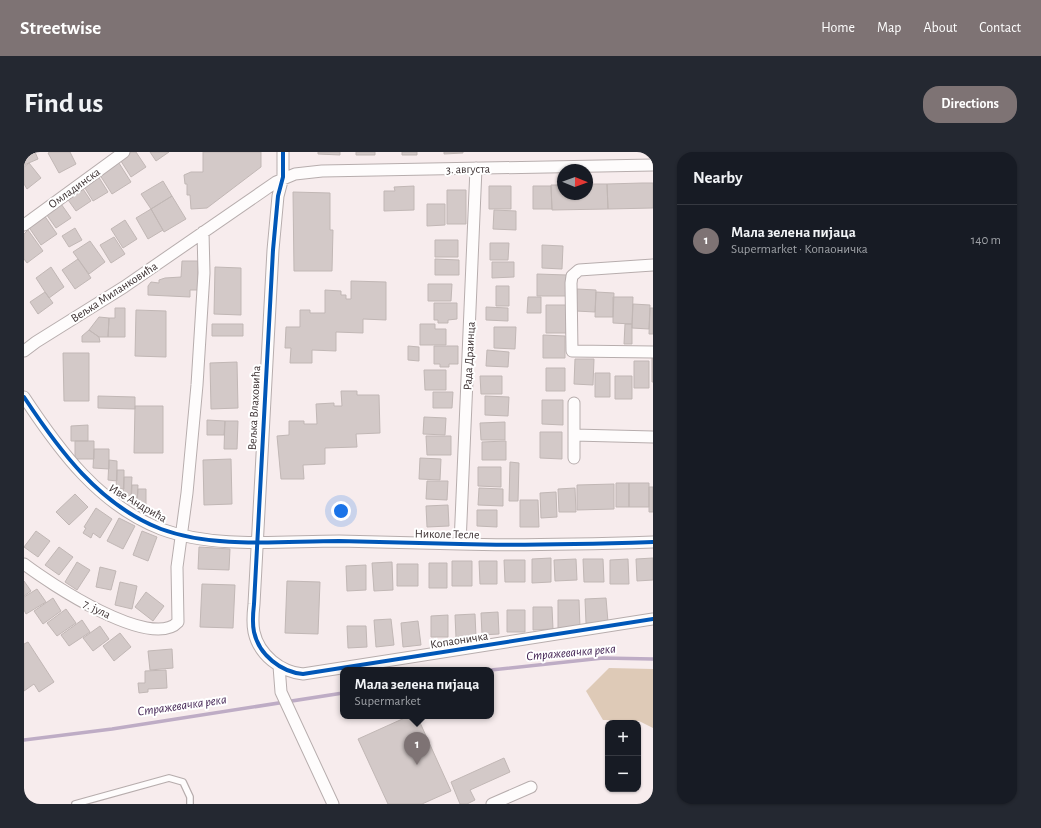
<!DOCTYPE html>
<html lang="en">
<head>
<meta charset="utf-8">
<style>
  body { margin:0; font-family:"Alegreya Sans",sans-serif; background:#242831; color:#f1f3f6 }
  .controls { position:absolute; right:12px; bottom:12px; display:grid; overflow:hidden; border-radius:8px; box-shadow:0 1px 3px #0004 }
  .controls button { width:36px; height:36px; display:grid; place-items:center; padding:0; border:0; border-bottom:1px solid #363941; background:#171b24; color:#f1f3f6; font:20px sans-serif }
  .compass { position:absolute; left:533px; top:12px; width:36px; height:36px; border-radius:50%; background:#171b24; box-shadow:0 1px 3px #0004; rotate:91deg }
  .you { position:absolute; left:317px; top:359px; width:14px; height:14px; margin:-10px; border:3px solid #fff; border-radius:50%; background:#1a73e8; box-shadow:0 0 0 6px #1a73e833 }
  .badge { display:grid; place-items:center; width:26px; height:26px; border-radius:50%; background:#7e7374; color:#fff; font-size:13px; font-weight:700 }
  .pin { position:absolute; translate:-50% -33px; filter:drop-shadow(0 1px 2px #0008) }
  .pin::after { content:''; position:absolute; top:21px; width:14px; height:12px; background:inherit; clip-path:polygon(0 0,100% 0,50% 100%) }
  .popup { position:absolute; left:316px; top:515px; width:154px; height:52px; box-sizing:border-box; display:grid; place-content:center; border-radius:8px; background:#171b24; filter:drop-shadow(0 1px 3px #0005); font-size:13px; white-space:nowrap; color:#9ea1a6 }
  .popup b { font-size:15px; color:#f1f3f6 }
  .popup::after { content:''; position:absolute; left:50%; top:100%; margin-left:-8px; border:8px solid transparent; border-top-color:#171b24 }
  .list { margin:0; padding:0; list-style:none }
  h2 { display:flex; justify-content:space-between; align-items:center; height:52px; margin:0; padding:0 16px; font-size:17px }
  h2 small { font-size:13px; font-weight:400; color:#9ea1a6 }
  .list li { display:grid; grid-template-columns:26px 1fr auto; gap:12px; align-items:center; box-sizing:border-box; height:72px; padding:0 16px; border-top:1px solid #363941 }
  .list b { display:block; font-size:15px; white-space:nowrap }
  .list p { margin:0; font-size:13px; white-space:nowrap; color:#9ea1a6 }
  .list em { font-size:13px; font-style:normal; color:#9ea1a6 }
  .map { position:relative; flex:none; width:629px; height:652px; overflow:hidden; border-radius:16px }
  header { display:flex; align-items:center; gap:24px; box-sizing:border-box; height:56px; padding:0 20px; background:#7e7374; color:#fff }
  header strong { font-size:19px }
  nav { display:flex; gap:22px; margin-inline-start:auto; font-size:14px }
  .intro { display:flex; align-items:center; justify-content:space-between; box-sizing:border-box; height:96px; padding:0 24px }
  h1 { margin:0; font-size:28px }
  .button { padding:10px 18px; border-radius:16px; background:#7e7374; color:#fff; font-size:14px; font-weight:700 }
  main { display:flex; gap:24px; padding:0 24px }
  aside { flex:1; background:#171b24; border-radius:16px; box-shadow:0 1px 3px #0004 }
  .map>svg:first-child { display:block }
  .forest { fill:#decab7 }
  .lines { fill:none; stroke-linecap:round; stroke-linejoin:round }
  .stream { stroke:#beacc5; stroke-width:3.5 }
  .building { fill:#d3c9c8; stroke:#c1b7b5 }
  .lane-casing { stroke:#b7adad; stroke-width:8 }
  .street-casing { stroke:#b7adad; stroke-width:13 }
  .lane { stroke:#fefcfc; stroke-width:5.5 }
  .street { stroke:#fefcfc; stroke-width:11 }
  .cycleway-casing { stroke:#fff; stroke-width:6 }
  .cycleway { stroke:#0057b8; stroke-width:4 }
  .labels { text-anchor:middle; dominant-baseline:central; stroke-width:4; stroke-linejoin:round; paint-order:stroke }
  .street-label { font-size:12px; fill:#3d3233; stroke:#fff }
  .water-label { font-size:13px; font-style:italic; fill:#432454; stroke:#fff }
</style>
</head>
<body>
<header>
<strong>Streetwise</strong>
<nav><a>Home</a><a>Map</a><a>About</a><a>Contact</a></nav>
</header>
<div class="intro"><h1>Find us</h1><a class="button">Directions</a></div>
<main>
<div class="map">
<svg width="629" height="652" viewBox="0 0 629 652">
  <rect width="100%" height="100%" fill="#f7eced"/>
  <path class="forest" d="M 585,516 L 629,517 L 629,576 L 615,569 L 579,568 L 562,539 Z"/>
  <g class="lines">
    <path class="stream" d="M 467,518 L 579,506 L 629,507
      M 0,588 L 88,577 L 319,541"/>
  </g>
  <path class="building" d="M 0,0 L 11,0 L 14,7 L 0,13 Z
    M 26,0 L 46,0 L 52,12 L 35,21 L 24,1 Z
    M 104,0 L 112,0 L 122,15 L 107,25 L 95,6 Z
    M 126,0 L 145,0 L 132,9 Z
    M 179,0 L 237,0 L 237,15 L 183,56 L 167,57 L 166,43 L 163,43 L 163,32 L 161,32 L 160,23 L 167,20 L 179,20 Z
    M 294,0 L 316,0 L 316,3 L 294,2 Z
    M 332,0 L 351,0 L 351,3 L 332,3 Z
    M 378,0 L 393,0 L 393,3 L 378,3 Z
    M 420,0 L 439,0 L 439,1 L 420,2 Z
    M 93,8 L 107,30 L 88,42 L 74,20 Z
    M 5,11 L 17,26 L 3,37 L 0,32 L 0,15 Z
    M 74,24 L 84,40 L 69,49 L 59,33 Z
    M 139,29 L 148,44 L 127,57 L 117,42 Z
    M 618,31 L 629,31 L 629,56 L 584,57 L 583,32 Z
    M 563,32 L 583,32 L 584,57 L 528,58 L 527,33 L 539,33 L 539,42 L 563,42 Z
    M 57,34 L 67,49 L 52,59 L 42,45 Z
    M 390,34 L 390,58 L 360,59 L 360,39 L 371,39 L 370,35 Z
    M 465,34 L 487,34 L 487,57 L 465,57 Z
    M 509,34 L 527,34 L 528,57 L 509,57 Z
    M 423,38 L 442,38 L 442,72 L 423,72 Z
    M 269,40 L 306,41 L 306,78 L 309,78 L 308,119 L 270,119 Z
    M 148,44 L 162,67 L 140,80 L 127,57 Z
    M 35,49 L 47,66 L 32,76 L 20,59 Z
    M 403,52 L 421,52 L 421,73 L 403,74 Z
    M 127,57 L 139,78 L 124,87 L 112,66 Z
    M 470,58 L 492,59 L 492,78 L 469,77 Z
    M 20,63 L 33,82 L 17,93 L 4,74 Z
    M 101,68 L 113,87 L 99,96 L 87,77 Z
    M 51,76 L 58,88 L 45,95 L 38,84 Z
    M 4,78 L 19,99 L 3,111 L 0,107 L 0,82 Z
    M 90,85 L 101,102 L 87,111 L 76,93 Z
    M 411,88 L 434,88 L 434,105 L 411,105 Z
    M 66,89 L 81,110 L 65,122 L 49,100 Z
    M 466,91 L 485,91 L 484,108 L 466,108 Z
    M 518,93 L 539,94 L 538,117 L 518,116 Z
    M 54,107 L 67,126 L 51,137 L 38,118 Z
    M 411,107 L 435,108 L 435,123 L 411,123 Z
    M 158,109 L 174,109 L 174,138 L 166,138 L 166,145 L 124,143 L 124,134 L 127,130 L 135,131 L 135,128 L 141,126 L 157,125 Z
    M 468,110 L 490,110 L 490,125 L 468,126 Z
    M 27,115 L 40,135 L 25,146 L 12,126 Z
    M 191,115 L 217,116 L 217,163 L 190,162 Z
    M 513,122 L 543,123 L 542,144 L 513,144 Z
    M 327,129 L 362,130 L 362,168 L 339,167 L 339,181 L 312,180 L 312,199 L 288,198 L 288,211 L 266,211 L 267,196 L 261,196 L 262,175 L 276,175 L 276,158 L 286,158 L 286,161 L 301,161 L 301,138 L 317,139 L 317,143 L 322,143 L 322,147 L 327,147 Z
    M 404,132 L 428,132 L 427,149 L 404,149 Z
    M 472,134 L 485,134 L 485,154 L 472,154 Z
    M 553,137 L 572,138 L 571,160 L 552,159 Z
    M 21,140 L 29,151 L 14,162 L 6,150 Z
    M 572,140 L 590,141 L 589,165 L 571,165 Z
    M 504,145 L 517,145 L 517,161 L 503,161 Z
    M 589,145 L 609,145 L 608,172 L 589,171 Z
    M 410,151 L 433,151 L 433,167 L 424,168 L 424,171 L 414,171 L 414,168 L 410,168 Z
    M 609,152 L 626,153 L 625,177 L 608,176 Z
    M 522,153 L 544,153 L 544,181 L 522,181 Z
    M 462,155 L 484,156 L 484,169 L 462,168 Z
    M 91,156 L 101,156 L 101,185 L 84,185 L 85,166 L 91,166 Z
    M 626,156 L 629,156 L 629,182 L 625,182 Z
    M 112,158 L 142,159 L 142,205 L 111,204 Z
    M 75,165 L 85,166 L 84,185 L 75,185 L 65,178 Z
    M 188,172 L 219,172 L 219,184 L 188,184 Z
    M 396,172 L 411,172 L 411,177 L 422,177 L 422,193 L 396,193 Z
    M 601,172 L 608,172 L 608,192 L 600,192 Z
    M 470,175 L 492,175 L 491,197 L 470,196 Z
    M 65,178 L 75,185 L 76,190 L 58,190 L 58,184 Z
    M 519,183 L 541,184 L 541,206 L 519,206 Z
    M 384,194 L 395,195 L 395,209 L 384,208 Z
    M 410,194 L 434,194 L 434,212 L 425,212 L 425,215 L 416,215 L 416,212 L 410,212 Z
    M 463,198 L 485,200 L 484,215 L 462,214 Z
    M 39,201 L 65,201 L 65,249 L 40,249 Z
    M 628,205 L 629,205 L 629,230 L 628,230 Z
    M 551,207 L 570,207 L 569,233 L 550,232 Z
    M 610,209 L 625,209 L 625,236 L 610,236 Z
    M 213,210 L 214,256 L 187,257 L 186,211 Z
    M 522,216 L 541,216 L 541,239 L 522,239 Z
    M 400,218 L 422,218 L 422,238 L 401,238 Z
    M 571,221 L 586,221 L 586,245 L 571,245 Z
    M 456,224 L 478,224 L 478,242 L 457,242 Z
    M 591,224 L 608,224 L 608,247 L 591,247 Z
    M 317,239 L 333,239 L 333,243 L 355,243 L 356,281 L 332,282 L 333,295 L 301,296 L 301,312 L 279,313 L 280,327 L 257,327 L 253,284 L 265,283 L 265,269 L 280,269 L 280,272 L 293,272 L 292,252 L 310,251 L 310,254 L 318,254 Z
    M 409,240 L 429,240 L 428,256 L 409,256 Z
    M 74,244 L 111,245 L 111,257 L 74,256 Z
    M 461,244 L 485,245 L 484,264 L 461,263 Z
    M 518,248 L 539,248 L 539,273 L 518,272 Z
    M 111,254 L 139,254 L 139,301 L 110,301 Z
    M 400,265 L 422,266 L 421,283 L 399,282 Z
    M 183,268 L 201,269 L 200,283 L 183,283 Z
    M 201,269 L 214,269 L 213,297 L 200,297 Z
    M 481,270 L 481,288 L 457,288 L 456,271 Z
    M 64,273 L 64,289 L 47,289 L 47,274 Z
    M 516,280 L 538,280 L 538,307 L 516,306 Z
    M 402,284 L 427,284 L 427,303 L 403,303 Z
    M 51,289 L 70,289 L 70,307 L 51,307 Z
    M 482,289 L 482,308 L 458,308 L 458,290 Z
    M 70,297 L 85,297 L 85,317 L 69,316 Z
    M 396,306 L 417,307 L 416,328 L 395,327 Z
    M 207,307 L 208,352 L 180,353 L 179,308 Z
    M 85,308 L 93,309 L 93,329 L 84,328 Z
    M 486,310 L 495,311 L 494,349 L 485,349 Z
    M 454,315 L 477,315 L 477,335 L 454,334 Z
    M 93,318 L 100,318 L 100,337 L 92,336 Z
    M 100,325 L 108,325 L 107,344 L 99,343 Z
    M 403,329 L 424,329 L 423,348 L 402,347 Z
    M 592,331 L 605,331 L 605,355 L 592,355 Z
    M 605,331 L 625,331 L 625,355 L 605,355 Z
    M 590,332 L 590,357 L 553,358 L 553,333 Z
    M 108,333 L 114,333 L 113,352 L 107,351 Z
    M 625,335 L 629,335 L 629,360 L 625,360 Z
    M 455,336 L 479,337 L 479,354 L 454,353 Z
    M 551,336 L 552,360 L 535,360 L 534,337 Z
    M 114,337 L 122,337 L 122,357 L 113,356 Z
    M 532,340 L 533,365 L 517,366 L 516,341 Z
    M 51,342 L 64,355 L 45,373 L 32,360 Z
    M 496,348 L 514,348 L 515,375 L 496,375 Z
    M 424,353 L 425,374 L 403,375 L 402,354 Z
    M 72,356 L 88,367 L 76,386 L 69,381 L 67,386 L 59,381 L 62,376 L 60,375 Z
    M 453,358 L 473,358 L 473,375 L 453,374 Z
    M 95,366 L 111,374 L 99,397 L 83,389 Z
    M 12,379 L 26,389 L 14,405 L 0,395 Z
    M 118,379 L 133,385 L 124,409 L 109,403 Z
    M 35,395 L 49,405 L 35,423 L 21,413 Z
    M 175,395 L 206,397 L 205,418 L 174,417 Z
    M 527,406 L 527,430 L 508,431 L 508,407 Z
    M 629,406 L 629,428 L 613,429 L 612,407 Z
    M 552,407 L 553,428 L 531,429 L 530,408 Z
    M 559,407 L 579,407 L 580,430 L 560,430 Z
    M 604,407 L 605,432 L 586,432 L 586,408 Z
    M 480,408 L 501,408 L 501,430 L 481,430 Z
    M 428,409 L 448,409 L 448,434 L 428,434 Z
    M 455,409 L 473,409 L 473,432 L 456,432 Z
    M 53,410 L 66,418 L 53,438 L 41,430 Z
    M 368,410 L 369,438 L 350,439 L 348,411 Z
    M 405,411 L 423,411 L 423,436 L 405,436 Z
    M 373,412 L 394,412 L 394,434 L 373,434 Z
    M 342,413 L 342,438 L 323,439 L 322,414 Z
    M 76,415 L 92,419 L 87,438 L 72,435 Z
    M 0,429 L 7,439 L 0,444 Z
    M 263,429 L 296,430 L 294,482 L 261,481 Z
    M 96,430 L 113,434 L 108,457 L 91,453 Z
    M 178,432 L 211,433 L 209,476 L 176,475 Z
    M 13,437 L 22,450 L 2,462 L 0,458 L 0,445 Z
    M 122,440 L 140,454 L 129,469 L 111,455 Z
    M 29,446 L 37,459 L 19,472 L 10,459 Z
    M 582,446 L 584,470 L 562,471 L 561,447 Z
    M 534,448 L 555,448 L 556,476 L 534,476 Z
    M 509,455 L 528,455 L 529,477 L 509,478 Z
    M 42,457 L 52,471 L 33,484 L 23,471 Z
    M 483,458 L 501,458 L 501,480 L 483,480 Z
    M 474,460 L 475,482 L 458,483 L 457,461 Z
    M 451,462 L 452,485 L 432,486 L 431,463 Z
    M 424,463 L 424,485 L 407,485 L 407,464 Z
    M 367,467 L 370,493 L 352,495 L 350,468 Z
    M 58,468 L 66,480 L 45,494 L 37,483 Z
    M 394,469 L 397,493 L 379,495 L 377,471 Z
    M 76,474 L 85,487 L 69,499 L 59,486 Z
    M 323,474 L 342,474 L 343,495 L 324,496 Z
    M 96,481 L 107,495 L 90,509 L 79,494 Z
    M 4,490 L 30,530 L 15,540 L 10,532 L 0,539 L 0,492 Z
    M 148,497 L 149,516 L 126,518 L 124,499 Z
    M 142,518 L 143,536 L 124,537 L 124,540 L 115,541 L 114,531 L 121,531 L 121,519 Z
    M 385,564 L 393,564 L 427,639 L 398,652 L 364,652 L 334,587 Z
    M 480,606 L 486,620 L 446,638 L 451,648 L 443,652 L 436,652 L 427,630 Z"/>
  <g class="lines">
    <defs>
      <path id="lane" d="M 51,652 L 145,626 L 159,630 L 166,645 L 166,652"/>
      <path id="street" d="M 259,0 L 259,25 L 254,44 L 249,98 L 230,452 C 229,461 228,471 230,480 C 235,503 257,520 279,522 L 629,467
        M 0,73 L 100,0
        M 629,113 L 555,118 L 548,124 L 547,131 L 548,199 L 629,200
        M 0,199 L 12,190 L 100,135 L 252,30 L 271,22 L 298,19 L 629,13
        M 0,245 C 35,298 75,353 137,377 C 191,397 258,389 315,389 C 355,390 395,391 436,392 C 500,394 565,392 629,390
        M 550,283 L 629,285
        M 550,306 L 550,251
        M 436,392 L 452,16
        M 0,412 C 25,431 127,499 154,470 L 153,415 L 163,341 L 173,233 L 180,121 L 179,80
        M 255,514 L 257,540 L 309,652
        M 468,652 L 507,635"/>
    </defs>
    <use href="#lane" class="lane-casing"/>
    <use href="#street" class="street-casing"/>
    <use href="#lane" class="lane"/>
    <use href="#street" class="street"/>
    <defs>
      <path id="cycleway" d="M 259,0 L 259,25 L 254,44 L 249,98 L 230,452 C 229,461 228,471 230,480 C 235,503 257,520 279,522 L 629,467
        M 0,245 C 35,298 75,353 137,377 C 191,397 258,389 315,389 C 355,390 395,391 436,392 C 500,394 565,392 629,390"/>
    </defs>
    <use href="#cycleway" class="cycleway-casing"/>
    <use href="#cycleway" class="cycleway"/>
  </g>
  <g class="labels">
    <g class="street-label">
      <text transform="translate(444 17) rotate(-1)">3. августа</text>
      <text transform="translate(50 36) rotate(-36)">Омладинска</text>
      <text transform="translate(90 140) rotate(-33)">Вељка Миланковића</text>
      <text transform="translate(445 204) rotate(-87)">Рада Драинца</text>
      <text transform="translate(230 256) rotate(-87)">Вељка Влаховића</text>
      <text transform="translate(114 351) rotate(30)">Иве Андрића</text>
      <text transform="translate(423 382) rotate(1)">Николе Тесле</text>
      <text transform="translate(73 457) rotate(26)">7. јула</text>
      <text transform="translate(435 488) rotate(-9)">Копаоничка</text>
    </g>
    <g class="water-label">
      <text transform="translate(547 501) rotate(-5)">Стражевачка река</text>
      <text transform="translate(158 554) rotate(-8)">Стражевачка река</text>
    </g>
  </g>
</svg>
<div class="controls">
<button>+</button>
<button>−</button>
</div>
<svg class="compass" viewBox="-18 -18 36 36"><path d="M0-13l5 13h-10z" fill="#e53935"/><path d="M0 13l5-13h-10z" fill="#9ea1a6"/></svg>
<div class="you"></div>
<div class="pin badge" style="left:393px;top:613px">1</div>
<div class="popup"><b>Мала зелена пијаца</b>Supermarket</div>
</div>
<aside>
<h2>Nearby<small></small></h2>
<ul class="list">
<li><span class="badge">1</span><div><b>Мала зелена пијаца</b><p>Supermarket · Копаоничка</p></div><em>140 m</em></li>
</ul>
</aside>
</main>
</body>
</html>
